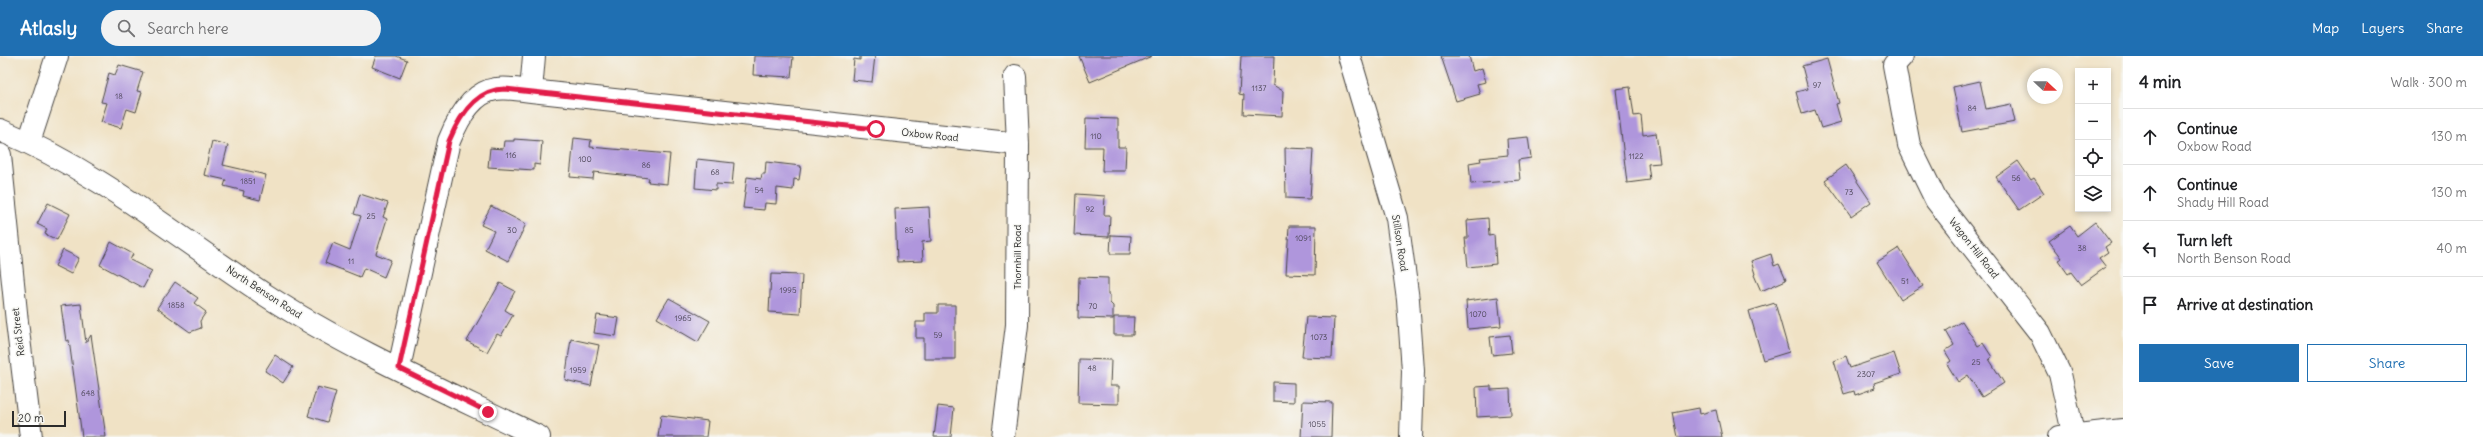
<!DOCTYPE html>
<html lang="en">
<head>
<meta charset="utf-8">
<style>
  body { margin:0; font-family:Delius,sans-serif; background:#f2f2f2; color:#202124 }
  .controls { position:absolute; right:12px; top:12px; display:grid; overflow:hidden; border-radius:0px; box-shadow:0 2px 6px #0003 }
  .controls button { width:36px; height:36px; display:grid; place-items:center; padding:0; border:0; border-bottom:1px solid #e0e0e0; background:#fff; color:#202124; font:20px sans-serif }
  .compass { position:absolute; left:2027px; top:12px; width:36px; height:36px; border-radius:50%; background:#fff; box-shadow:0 2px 6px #0003; rotate:112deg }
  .scale { position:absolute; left:12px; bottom:10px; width:54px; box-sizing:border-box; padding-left:4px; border:2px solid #2b2b2b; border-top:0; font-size:11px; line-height:14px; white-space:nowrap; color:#2b2b2b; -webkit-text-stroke:3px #f6f6f2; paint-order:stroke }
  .stop { position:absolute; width:12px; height:12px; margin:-9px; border:3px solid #e11d48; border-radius:50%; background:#fff }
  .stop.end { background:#e11d48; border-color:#fff; box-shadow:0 1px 4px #0008 }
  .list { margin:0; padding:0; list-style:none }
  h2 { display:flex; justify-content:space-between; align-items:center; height:52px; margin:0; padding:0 16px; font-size:17px }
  h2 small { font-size:13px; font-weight:400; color:#757577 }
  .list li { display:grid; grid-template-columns:26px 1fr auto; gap:12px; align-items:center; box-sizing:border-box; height:56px; padding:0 16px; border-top:1px solid #e0e0e0 }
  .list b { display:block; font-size:15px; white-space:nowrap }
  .list p { margin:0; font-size:13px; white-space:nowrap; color:#757577 }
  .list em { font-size:13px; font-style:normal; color:#757577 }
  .actions { display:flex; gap:8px; padding:12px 16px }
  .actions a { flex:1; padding:9px 0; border:1px solid #1f6fb2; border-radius:0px; text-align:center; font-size:14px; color:#1f6fb2 }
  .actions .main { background:#1f6fb2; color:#fff }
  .icon { flex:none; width:22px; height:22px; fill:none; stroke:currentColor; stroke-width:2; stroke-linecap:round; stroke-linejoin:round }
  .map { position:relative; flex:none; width:2123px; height:381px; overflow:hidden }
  header { display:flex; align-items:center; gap:24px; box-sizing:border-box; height:56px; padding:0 20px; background:#1f6fb2; color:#fff }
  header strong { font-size:19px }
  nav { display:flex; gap:22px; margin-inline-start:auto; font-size:14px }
  .search { width:280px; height:36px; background:#f2f2f2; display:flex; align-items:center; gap:10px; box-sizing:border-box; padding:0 14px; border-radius:22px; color:#757577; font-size:15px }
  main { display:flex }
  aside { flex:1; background:#fff }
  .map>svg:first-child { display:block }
  .building { fill:#af96dc }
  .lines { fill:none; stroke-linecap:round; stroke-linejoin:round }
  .minor-casing { stroke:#494642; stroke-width:24 }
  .major-casing { stroke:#494642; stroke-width:24 }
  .minor { stroke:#fff; stroke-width:22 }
  .major { stroke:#fff; stroke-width:22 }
  .route { stroke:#e11d48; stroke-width:5 }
  .labels { text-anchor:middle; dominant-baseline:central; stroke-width:3; stroke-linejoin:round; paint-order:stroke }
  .number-label { font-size:8px; fill:#4c4657 }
  .street-label { font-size:10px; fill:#2b2b2b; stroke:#f6f6f2 }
</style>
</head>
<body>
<header>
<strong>Atlasly</strong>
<div class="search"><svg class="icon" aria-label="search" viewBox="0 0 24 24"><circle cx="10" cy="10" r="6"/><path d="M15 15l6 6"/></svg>Search here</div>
<nav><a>Map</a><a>Layers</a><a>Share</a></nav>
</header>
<main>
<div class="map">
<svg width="2123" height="381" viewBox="0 0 2123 381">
  <rect width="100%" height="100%" fill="#f6f6f2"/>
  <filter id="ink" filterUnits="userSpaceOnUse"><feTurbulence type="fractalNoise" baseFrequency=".025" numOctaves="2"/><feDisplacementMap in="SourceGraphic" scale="8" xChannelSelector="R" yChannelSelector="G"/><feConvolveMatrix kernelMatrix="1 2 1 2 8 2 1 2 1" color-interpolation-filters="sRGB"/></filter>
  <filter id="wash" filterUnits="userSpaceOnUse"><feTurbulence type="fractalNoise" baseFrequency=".012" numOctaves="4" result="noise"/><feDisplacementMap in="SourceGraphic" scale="16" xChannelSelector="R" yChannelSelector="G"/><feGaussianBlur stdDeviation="0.9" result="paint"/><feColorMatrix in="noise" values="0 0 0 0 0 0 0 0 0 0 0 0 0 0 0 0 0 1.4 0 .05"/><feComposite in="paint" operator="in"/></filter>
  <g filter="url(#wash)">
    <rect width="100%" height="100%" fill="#f0e2c5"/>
    <g id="blocks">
      <path class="building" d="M 376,0 L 396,0 L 407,4 L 400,22 L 372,11 Z
        M 754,0 L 793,1 L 791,21 L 753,19 Z
        M 860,0 L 875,0 L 872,26 L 852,24 L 854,3 L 860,4 Z
        M 1079,0 L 1152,0 L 1090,26 Z
        M 1241,0 L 1274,0 L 1273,29 L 1283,35 L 1282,60 L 1243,58 L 1244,39 L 1239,38 Z
        M 1441,0 L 1469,0 L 1473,15 L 1482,12 L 1486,26 L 1477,28 L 1480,38 L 1456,45 Z
        M 1827,3 L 1839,47 L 1836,48 L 1841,66 L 1821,72 L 1815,54 L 1802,58 L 1796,36 L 1808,33 L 1802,10 Z
        M 119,9 L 143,16 L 137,35 L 142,36 L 136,56 L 127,53 L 121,72 L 101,66 L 107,47 L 101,46 L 109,17 L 115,19 Z
        M 1980,25 L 1986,53 L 2011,48 L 2015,66 L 1962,76 L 1953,31 Z
        M 1630,31 L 1634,60 L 1641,59 L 1643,79 L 1656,77 L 1660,107 L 1648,108 L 1650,124 L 1627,127 L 1616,33 Z
        M 1086,62 L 1118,63 L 1118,91 L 1126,91 L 1125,115 L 1102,115 L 1103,91 L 1085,91 Z
        M 1528,81 L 1531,102 L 1518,104 L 1520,124 L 1471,128 L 1469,107 L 1481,105 L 1480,102 L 1508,99 L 1507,83 Z
        M 574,82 L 591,84 L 590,91 L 670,98 L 667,128 L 648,126 L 649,122 L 594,116 L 593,123 L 570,121 Z
        M 514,83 L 542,85 L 540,109 L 534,108 L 534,114 L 488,111 L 490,92 L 503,93 L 504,85 L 514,85 Z
        M 212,85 L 228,89 L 223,109 L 266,119 L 260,144 L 243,140 L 244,135 L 224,130 L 226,124 L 204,119 Z
        M 1285,92 L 1313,93 L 1310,143 L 1286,142 Z
        M 697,103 L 734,107 L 732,129 L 716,128 L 716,134 L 695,132 Z
        M 2018,105 L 2031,124 L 2034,122 L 2044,137 L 2019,154 L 1996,121 Z
        M 766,106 L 801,110 L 799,124 L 794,123 L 793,134 L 777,132 L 776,148 L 765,147 L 764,154 L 743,152 L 747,121 L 761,123 L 762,118 L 765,118 Z
        M 1846,109 L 1871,146 L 1851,160 L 1825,124 Z
        M 360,138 L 388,147 L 383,161 L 387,163 L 376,198 L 391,204 L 384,221 L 364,212 L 360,221 L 325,207 L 333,187 L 350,194 L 361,160 L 354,158 Z
        M 1076,138 L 1105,140 L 1104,159 L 1110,159 L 1109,181 L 1074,179 Z
        M 48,147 L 70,158 L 57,184 L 45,178 L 47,173 L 37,168 Z
        M 491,150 L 526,168 L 508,205 L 485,193 L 494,175 L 481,169 Z
        M 929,151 L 931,185 L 922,186 L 923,205 L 897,206 L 895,153 Z
        M 1488,162 L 1489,180 L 1494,179 L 1496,208 L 1468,211 L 1465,182 L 1468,182 L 1467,164 Z
        M 2095,166 L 2111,187 L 2105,191 L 2108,196 L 2099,202 L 2106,211 L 2081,229 L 2071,216 L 2068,218 L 2058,204 L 2062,202 L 2049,185 L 2070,170 L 2077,180 Z
        M 1289,170 L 1316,170 L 1315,219 L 1286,218 Z
        M 1111,179 L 1131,180 L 1130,198 L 1110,198 Z
        M 111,186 L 133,198 L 130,204 L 152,215 L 143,232 L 100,209 Z
        M 1899,192 L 1923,230 L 1901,244 L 1877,206 Z
        M 63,194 L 79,202 L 71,218 L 55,210 Z
        M 1771,198 L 1774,210 L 1779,208 L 1786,224 L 1761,235 L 1754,219 L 1755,218 L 1751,205 Z
        M 771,218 L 802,219 L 800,258 L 769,256 Z
        M 1079,221 L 1108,222 L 1108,238 L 1110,239 L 1110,247 L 1113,250 L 1113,263 L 1078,262 Z
        M 175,226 L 198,242 L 194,247 L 206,256 L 200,265 L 201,272 L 190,276 L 157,252 Z
        M 500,227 L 515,235 L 505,254 L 513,259 L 501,280 L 497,278 L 487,296 L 467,285 Z
        M 1498,241 L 1501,270 L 1468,273 L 1466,245 Z
        M 669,242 L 710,265 L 698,286 L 657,262 Z
        M 1775,247 L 1789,296 L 1763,304 L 1749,255 Z
        M 81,248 L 86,287 L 91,279 L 106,381 L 82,381 L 69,284 L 66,285 L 61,250 Z
        M 938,249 L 955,249 L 955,303 L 924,303 L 924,282 L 916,282 L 916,266 L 925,266 L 925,257 L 938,257 Z
        M 597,259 L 619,262 L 616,280 L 594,277 Z
        M 1114,261 L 1134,261 L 1133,279 L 1114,279 Z
        M 1306,261 L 1334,262 L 1332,302 L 1302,301 Z
        M 1962,265 L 1978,290 L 1983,287 L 1992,301 L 1989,303 L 2004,327 L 1982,341 L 1968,319 L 1958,326 L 1947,308 L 1951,305 L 1945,295 L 1954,289 L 1946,275 Z
        M 1510,279 L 1512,297 L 1492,299 L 1490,281 Z
        M 571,283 L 599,289 L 591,330 L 565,324 Z
        M 1894,297 L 1901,318 L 1874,327 L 1875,332 L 1855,339 L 1854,335 L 1844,338 L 1834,305 L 1846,300 L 1850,312 Z
        M 275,299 L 293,311 L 283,327 L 265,315 Z
        M 1079,303 L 1111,304 L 1110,330 L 1119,330 L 1119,348 L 1078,347 Z
        M 1273,326 L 1294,327 L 1294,346 L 1273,345 Z
        M 1491,330 L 1491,334 L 1510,333 L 1511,359 L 1477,361 L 1476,331 Z
        M 317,331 L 336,336 L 327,366 L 308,360 Z
        M 1303,345 L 1332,346 L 1331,381 L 1301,381 Z
        M 938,350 L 954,352 L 951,381 L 934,381 Z
        M 1699,352 L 1700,358 L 1716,354 L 1722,381 L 1678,381 L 1673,357 Z
        M 661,359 L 708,365 L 706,381 L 658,381 Z"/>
    </g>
  </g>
  <g filter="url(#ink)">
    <use href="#blocks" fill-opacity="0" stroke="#494642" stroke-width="1"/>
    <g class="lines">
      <defs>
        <path id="minor" d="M 1349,0 L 1397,162 L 1408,244 L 1413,315 L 1411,381
          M 1902,0 L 1894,9 L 1909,89 L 1936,144 L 2040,277 L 2060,318 L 2074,381
          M 531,35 L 1018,88
          M 29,86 L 57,0
          M 0,99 L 17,266 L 31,381
          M 399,312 L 449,85 C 457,65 472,36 496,33 C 507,31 520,34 531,35 L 534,0
          M 1003,381 L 1017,269 L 1018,88 L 1015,20
          M 2059,381 L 2123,374"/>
        <path id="major" d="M 0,74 C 99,115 176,180 264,238 C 350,294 447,336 539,381"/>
      </defs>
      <use href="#minor" class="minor-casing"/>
      <use href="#major" class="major-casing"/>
      <use href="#minor" class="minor"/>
      <use href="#major" class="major"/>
    </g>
  </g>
  <g class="lines" filter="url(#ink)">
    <path class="route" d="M 488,356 L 399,312 L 449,85 C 459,61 476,33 505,33 L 876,73"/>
  </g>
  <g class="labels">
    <g class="number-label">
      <text x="1817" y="29">97</text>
      <text x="1259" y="32">1137</text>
      <text x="119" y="40">18</text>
      <text x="1972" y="52">84</text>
      <text x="1096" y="80">110</text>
      <text x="511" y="99">116</text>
      <text x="1636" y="100">1122</text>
      <text x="585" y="103">100</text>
      <text x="646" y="109">86</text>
      <text x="715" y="116">68</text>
      <text x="2016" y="122">56</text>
      <text x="248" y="125">1851</text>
      <text x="759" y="134">54</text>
      <text x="1849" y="136">73</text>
      <text x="1090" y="153">92</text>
      <text x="371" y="160">25</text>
      <text x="512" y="174">30</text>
      <text x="909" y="174">85</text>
      <text x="1303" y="182">1091</text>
      <text x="2082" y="192">38</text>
      <text x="351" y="205">11</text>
      <text x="1905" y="225">51</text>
      <text x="788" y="234">1995</text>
      <text x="176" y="249">1858</text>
      <text x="1093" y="250">70</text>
      <text x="1478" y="258">1070</text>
      <text x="683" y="262">1965</text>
      <text x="938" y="279">59</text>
      <text x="1319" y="281">1073</text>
      <text x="1976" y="306">25</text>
      <text x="1092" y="312">48</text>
      <text x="578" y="314">1959</text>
      <text x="1866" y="318">2307</text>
      <text x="88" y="337">648</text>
      <text x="1317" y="368">1055</text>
    </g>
    <g class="street-label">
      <text transform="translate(930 79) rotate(6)">Oxbow Road</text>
      <text transform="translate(1400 187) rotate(81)">Stillson Road</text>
      <text transform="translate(1974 192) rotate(52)">Wagon Hill Road</text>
      <text transform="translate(1017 201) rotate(-90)">Thornhill Road</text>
      <text transform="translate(264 236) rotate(33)">North Benson Road</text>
      <text transform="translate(18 276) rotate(-97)">Reid Street</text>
    </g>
  </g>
</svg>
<div class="controls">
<button>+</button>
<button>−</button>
<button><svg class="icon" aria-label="locate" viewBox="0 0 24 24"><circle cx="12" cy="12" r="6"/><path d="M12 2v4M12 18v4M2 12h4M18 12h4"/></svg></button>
<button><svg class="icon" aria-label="layers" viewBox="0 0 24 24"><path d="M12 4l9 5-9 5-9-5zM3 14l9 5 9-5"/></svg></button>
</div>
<svg class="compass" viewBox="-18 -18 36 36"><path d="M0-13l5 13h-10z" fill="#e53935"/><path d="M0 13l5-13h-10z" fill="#757577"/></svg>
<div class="scale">20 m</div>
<div class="stop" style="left:876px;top:73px"></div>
<div class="stop end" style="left:488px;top:356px"></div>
</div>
<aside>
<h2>4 min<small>Walk · 300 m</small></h2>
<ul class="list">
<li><svg class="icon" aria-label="ahead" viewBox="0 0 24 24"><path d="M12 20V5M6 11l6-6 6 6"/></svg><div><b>Continue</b><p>Oxbow Road</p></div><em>130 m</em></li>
<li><svg class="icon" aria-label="ahead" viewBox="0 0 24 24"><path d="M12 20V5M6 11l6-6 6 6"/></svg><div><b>Continue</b><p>Shady Hill Road</p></div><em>130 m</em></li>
<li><svg class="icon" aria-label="left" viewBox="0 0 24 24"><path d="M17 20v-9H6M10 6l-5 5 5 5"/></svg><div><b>Turn left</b><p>North Benson Road</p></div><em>40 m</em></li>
<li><svg class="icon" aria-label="arrive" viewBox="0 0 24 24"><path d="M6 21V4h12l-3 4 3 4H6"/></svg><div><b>Arrive at destination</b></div></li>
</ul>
<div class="actions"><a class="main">Save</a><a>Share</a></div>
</aside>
</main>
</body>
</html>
